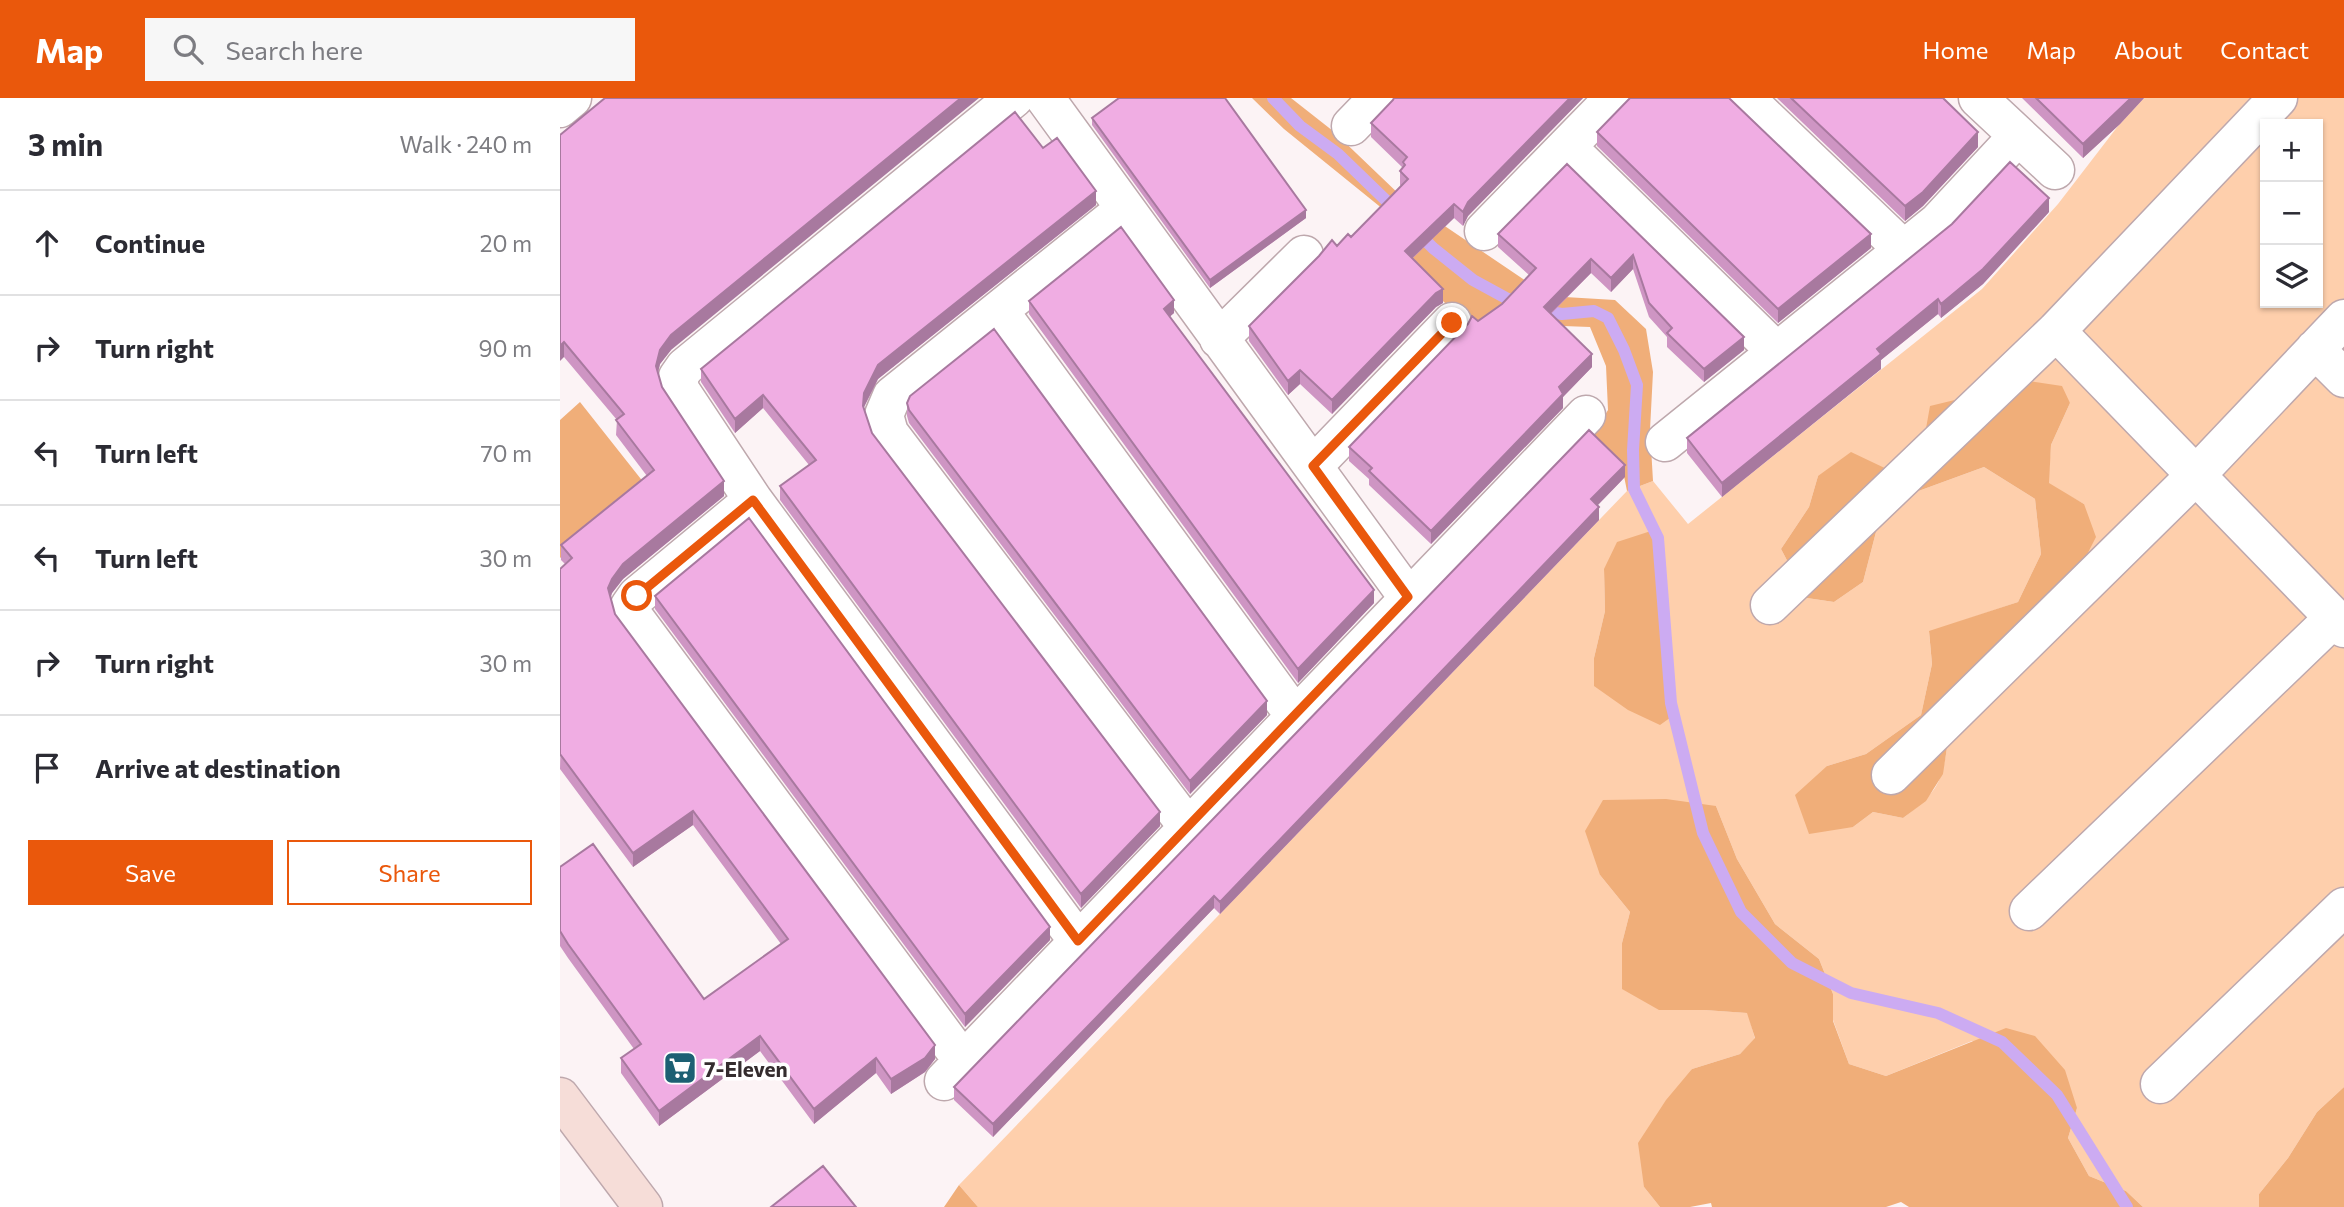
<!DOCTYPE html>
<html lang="en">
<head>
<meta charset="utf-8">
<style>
  body { margin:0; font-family:Commissioner,sans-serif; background:#f7f7f7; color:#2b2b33 }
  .controls { position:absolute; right:21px; top:21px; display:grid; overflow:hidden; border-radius:0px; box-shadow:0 2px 5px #0004 }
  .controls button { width:63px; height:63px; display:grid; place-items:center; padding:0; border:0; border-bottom:2px solid #e1e1e2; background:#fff; color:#2b2b33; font:35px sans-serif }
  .stop { position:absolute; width:21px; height:21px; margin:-16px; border:5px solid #ea580c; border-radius:50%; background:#fff }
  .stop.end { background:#ea580c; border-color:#fff; box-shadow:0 2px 7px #0008 }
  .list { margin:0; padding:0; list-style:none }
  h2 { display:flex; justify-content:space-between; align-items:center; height:91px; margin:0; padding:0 28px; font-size:30px }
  h2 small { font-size:23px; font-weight:400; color:#7c7c81 }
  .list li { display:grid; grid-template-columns:46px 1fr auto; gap:21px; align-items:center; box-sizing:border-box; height:105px; padding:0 28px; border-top:2px solid #e1e1e2 }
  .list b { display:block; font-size:26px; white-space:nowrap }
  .list em { font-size:23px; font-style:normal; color:#7c7c81 }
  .actions { display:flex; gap:14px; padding:21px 28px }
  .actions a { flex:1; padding:16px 0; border:2px solid #ea580c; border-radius:0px; text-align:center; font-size:24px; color:#ea580c }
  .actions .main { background:#ea580c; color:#fff }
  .icon { flex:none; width:38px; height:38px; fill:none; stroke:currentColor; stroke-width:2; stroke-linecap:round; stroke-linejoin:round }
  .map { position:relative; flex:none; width:1784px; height:1109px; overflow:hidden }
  header { display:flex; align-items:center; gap:42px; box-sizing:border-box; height:98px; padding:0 35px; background:#ea580c; color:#fff }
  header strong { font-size:33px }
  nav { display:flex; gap:38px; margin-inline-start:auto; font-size:24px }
  .search { width:490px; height:63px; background:#f7f7f7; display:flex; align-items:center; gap:18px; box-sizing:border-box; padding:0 24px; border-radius:0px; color:#7c7c81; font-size:26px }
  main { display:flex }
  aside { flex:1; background:#fff }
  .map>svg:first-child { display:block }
  .green { fill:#fecfac; fill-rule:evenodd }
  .forest { fill:#f0ae79 }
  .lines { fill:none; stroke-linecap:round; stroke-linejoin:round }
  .stream { stroke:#ccabf2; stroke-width:12 }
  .minor-casing { stroke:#bea8ad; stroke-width:41 }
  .tertiary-casing { stroke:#bea8ad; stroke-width:41 }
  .secondary-casing { stroke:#bea8ad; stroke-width:41 }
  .minor { stroke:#fff; stroke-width:38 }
  .tertiary { stroke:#fff; stroke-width:38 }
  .secondary { stroke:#f6ddd8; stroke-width:38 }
  .wall { fill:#ce95c3 }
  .shaded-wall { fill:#a8799f }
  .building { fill:#f0ade3; stroke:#a8799f; stroke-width:2 }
  .route { stroke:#ea580c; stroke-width:9 }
  .labels { text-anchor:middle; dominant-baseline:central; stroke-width:7; stroke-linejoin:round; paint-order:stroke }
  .poi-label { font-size:21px; font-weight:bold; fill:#342c2e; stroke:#fff; text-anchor:start }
</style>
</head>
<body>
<header>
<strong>Map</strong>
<div class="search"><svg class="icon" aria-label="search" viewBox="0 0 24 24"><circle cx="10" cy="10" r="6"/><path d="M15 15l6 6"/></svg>Search here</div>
<nav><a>Home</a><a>Map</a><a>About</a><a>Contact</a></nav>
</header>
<main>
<aside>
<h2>3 min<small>Walk · 240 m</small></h2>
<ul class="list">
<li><svg class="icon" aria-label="ahead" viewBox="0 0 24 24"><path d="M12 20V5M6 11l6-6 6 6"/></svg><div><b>Continue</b></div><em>20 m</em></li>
<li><svg class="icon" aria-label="right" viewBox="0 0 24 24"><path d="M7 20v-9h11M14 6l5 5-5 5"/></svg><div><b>Turn right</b></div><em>90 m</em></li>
<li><svg class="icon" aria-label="left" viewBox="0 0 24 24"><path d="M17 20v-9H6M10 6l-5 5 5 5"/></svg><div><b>Turn left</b></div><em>70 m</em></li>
<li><svg class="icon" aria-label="left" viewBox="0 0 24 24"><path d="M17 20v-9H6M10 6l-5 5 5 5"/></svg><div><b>Turn left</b></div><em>30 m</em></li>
<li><svg class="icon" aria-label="right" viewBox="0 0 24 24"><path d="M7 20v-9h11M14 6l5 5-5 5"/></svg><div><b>Turn right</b></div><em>30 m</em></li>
<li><svg class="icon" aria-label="arrive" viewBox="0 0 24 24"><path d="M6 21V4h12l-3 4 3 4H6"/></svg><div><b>Arrive at destination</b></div></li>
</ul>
<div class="actions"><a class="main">Save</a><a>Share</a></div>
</aside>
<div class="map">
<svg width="1784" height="1109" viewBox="0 0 1784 1109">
  <rect width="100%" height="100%" fill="#fcf3f5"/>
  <path class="green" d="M 1584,0 L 1784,0 L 1784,989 L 1757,1014 L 1728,1060 L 1699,1096 L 1699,1109 L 1583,1109 L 1566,1093 L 1529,1078 L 1508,1040 L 1517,1010 L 1412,943 L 1326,978 L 1289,966 L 1273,922 L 1273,896 L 1259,861 L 1215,826 L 1177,761 L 1156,708 L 1040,777 L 1070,814 L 1062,845 L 1144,912 L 1188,915 L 1195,941 L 1180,956 L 1132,971 L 1084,1089 L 1100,1109 L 418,1109 L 399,1087 L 1067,393 L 1093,383 L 1128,426 L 1422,191 L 1498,106 L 1558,28 ZM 1705,26 L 1758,26 L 1758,205 L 1705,205 ZM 1469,283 L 1510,305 L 1491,347 L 1488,386 L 1524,406 L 1388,643 C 1382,685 1378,694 1343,720 L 1313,714 L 1293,729 L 1267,668 L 1306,656 L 1361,617 L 1372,566 L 1369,534 L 1458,504 L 1481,456 L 1475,401 L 1424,369 L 1342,399 L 1316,434 L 1303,484 L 1274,504 L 1247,500 L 1221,451 L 1249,409 L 1258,378 L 1374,366 L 1414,327 L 1447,307 ZM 1044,471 L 1111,605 L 1113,617 L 1034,560 L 1045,513 Z"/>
  <path class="forest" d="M 692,0 L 731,0 L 773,33 L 842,99 L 988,198 L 1055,202 L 1086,231 L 1093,274 L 1090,332 L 1093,383 L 1067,393 L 1063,373 L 1030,341 L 1048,312 L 1046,268 L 1030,229 L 1003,228 L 922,241 L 846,167 L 829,116 L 724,31 Z
    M 1469,283 L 1502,288 L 1510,305 L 1491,347 L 1489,385 L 1524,406 L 1536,439 L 1471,566 L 1459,579 L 1422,605 L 1388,643 L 1383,676 L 1366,703 L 1343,720 L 1313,714 L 1293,729 L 1249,736 L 1235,697 L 1267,668 L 1306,656 L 1361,617 L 1372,566 L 1369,533 L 1458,504 L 1481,456 L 1475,401 L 1424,369 L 1342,399 L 1316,434 L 1303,484 L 1274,504 L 1247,500 L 1221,451 L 1249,409 L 1258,378 L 1291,354 L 1331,373 L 1365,336 L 1370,308 L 1403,300 L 1415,326 L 1447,307 Z
    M 20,304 L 88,390 L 0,460 L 0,322 Z
    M 1094,432 L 1098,440 L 1111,605 L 1114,617 L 1100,627 L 1068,612 L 1034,588 L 1034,560 L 1045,513 L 1044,471 L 1057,444 Z
    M 1106,701 L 1156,708 L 1177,761 L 1215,826 L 1259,861 L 1273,896 L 1273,923 L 1289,966 L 1326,978 L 1446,930 L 1475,938 L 1505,972 L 1517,1010 L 1508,1040 L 1529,1078 L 1566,1093 L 1583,1109 L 1349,1109 L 1341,1104 L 1326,1109 L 1152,1109 L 1151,1105 L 1130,1109 L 1100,1109 L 1084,1089 L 1078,1045 L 1106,1002 L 1132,971 L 1180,956 L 1195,940 L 1187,915 L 1144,912 L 1099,912 L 1062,891 L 1062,845 L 1070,814 L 1040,777 L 1025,733 L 1043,702 Z
    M 1784,989 L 1784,1109 L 1699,1109 L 1699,1096 L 1728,1060 L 1757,1014 Z
    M 399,1087 L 418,1109 L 384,1109 Z"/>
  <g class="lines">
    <path class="stream" d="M 713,0 L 740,28 L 778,56 L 837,113
      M 857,134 L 873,150 L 913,182 L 946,200 L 977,212 L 1002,216 L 1034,213 L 1048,220 L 1064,252 L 1077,287 L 1073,352 L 1074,391 L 1098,440 L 1111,605 L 1143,735 L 1181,814 L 1232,865 L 1291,895 L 1378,915 L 1442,944 L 1497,997 L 1567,1109"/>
    <defs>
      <path id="minor" d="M 454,0 L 125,269 L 118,279 L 120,292 L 193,402 L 518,843
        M 485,0 L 848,499
        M 1185,0 L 1344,152
        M 1418,0 L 1495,72
        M 791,28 L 818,0
        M 1007,49 L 1218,255
        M 565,111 L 332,298 L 324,317 L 329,335 L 628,729
        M 924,133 L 1054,0
        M 439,213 L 735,618
        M 1496,233 L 1784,530
        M 659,241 L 744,157
        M 1755,251 L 1784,280
        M 1105,344 L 1378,124 L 1458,38
        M 753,368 L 892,224
        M 193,402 L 77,498 L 70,508 L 73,518 L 403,963
        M 1210,507 L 1496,233 L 1718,0
        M 1331,677 L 1636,377 L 1784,221
        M 1469,813 L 1774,520
        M 384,983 L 1026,317
        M 1600,986 L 1784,809"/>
      <path id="tertiary" d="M 0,10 L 12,0"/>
      <path id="secondary" d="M 0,999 L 83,1109"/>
    </defs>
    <use href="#minor" class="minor-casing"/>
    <use href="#tertiary" class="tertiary-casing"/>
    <use href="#secondary" class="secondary-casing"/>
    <use href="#minor" class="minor"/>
    <use href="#tertiary" class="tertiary"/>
    <use href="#secondary" class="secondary"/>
  </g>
  <path class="wall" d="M 834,0 L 1023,0 L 908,118 L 903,128 L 894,120 L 853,160 L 883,205 L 876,209 L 772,316 L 740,286 L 728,297 L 689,243 L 689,228 L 777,148 L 791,139 L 841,88 L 840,87 L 840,73 L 843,70 L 811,39 L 811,25 L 833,2 Z
    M 1217,0 L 1383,0 L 1418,49 L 1363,108 L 1345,123 Z
    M 1462,0 L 1584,0 L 1560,26 L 1523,60 Z
    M 532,20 L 746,120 L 650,190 L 532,27 Z
    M 1037,34 L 1311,150 L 1218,225 L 1037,48 Z
    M 0,37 L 111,252 L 100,266 L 98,275 L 102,289 L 164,398 L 63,481 L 52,495 L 51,499 L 55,516 L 375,961 L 365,974 L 331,996 L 316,975 L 254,1026 L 200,953 L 99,1028 L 61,975 L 61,960 L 74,951 L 8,860 L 0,848 L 0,769 L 144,901 L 221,846 L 133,727 L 73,769 L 0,671 L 5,466 L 1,462 L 1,447 L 87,378 L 56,337 L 57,322 L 4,259 Z
    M 483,50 L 536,107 L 318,281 L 304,309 L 304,311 L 312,335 L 600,728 L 521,810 L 220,402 L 220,388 L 249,367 L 203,310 L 175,335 L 141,284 L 141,271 Z
    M 1007,66 L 1184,252 L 1144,284 L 1107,249 L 1107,239 L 1089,219 L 1073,171 L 1051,194 L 1031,175 L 991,216 L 1032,269 L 1003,299 L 1003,310 L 871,446 L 809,387 L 809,381 L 789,363 L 789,349 L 918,223 L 942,206 L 969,177 L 938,149 L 938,136 Z
    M 1489,114 L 1423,186 L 1381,220 L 1378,216 L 1321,262 L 1321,271 L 1162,399 L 1127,355 L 1127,340 Z
    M 469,203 L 614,215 L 610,218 L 814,505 L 738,585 L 469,216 Z
    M 347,305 L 707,617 L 630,696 L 349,325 L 347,318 Z
    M 1065,379 L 1037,408 L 1039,422 L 660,816 L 654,810 L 433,1039 L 394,1002 L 394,989 Z
    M 95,498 L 490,842 L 405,929 L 95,511 Z"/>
  <path class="shaded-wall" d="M 401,0 L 419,0 L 111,252 L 100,266 L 96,282 L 96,268 L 100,252 L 111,237 Z
    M 1010,0 L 1023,0 L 908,118 L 903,128 L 903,114 L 908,104 Z
    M 1571,0 L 1584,0 L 1560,26 L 1523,60 L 1523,46 Z
    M 1418,34 L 1418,49 L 1363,108 L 1345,123 L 1345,108 Z
    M 536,93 L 536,107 L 318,281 L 304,309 L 303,322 L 304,295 L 318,267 Z
    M 1489,100 L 1489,114 L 1423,186 L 1381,220 L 1381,206 Z
    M 894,106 L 894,120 L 845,167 L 845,153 Z
    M 746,112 L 746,120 L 650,190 L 650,182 Z
    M 1311,136 L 1311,150 L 1218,225 L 1218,211 Z
    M 1073,157 L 1073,171 L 1051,194 L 1051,180 Z
    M 1031,161 L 1031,175 L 984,222 L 984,209 Z
    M 883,191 L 883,205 L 876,209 L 772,316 L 772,302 L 876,195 Z
    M 1378,201 L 1378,216 L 1321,262 L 1321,271 L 1162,399 L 1162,385 L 1317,251 Z
    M 614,202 L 614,215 L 604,224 L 604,211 Z
    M 1184,239 L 1184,252 L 1144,284 L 1144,271 Z
    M 4,244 L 4,259 L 0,263 L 0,248 Z
    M 1032,256 L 1032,269 L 1003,299 L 1003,310 L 871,446 L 871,433 L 999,289 Z
    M 740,272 L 740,286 L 728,297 L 728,283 Z
    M 203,297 L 203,310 L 175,335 L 175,321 Z
    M 1065,367 L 1065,379 L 1031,414 L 1031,401 Z
    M 164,383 L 164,398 L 63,481 L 52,495 L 48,505 L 48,490 L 52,481 L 63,466 Z
    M 1039,409 L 1039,422 L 660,816 L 660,804 Z
    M 814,492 L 814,505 L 738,585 L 738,571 Z
    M 707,603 L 707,617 L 630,696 L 630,683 Z
    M 133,713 L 133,727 L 73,769 L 73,755 Z
    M 600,714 L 600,728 L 521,810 L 521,796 Z
    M 654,798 L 654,810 L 433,1039 L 433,1026 Z
    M 490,829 L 490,842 L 405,929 L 405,916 Z
    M 200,938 L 200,953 L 99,1028 L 99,1013 Z
    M 375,947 L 375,961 L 365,974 L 331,996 L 331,981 Z
    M 316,960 L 316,975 L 254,1026 L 254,1011 Z"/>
  <path class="building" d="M 45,0 L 401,0 L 111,237 L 100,252 L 96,268 L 102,289 L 164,383 L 63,466 L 52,481 L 48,490 L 55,516 L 375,947 L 365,960 L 331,981 L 316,960 L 254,1011 L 200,938 L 99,1013 L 61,960 L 81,946 L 8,846 L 0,833 L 0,769 L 33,746 L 144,901 L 228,841 L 133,713 L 73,755 L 0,656 L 0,471 L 12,460 L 1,447 L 94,372 L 56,322 L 64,316 L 4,244 L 0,248 L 0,37 Z
    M 559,0 L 665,0 L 746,112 L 650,182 L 532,20 Z
    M 834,0 L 1010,0 L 908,104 L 903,114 L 894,106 L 845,153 L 883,191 L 876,195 L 772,302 L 740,272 L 728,283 L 689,228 L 759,158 L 772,142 L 777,148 L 788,136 L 791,139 L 848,81 L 840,73 L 845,67 L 843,64 L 847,59 L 811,25 L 833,2 Z
    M 1070,0 L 1169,0 L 1311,136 L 1218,211 L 1037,34 Z
    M 1231,0 L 1383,0 L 1418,34 L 1363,94 L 1345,108 Z
    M 1476,0 L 1571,0 L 1523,46 Z
    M 455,14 L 483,50 L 497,40 L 536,93 L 318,267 L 304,295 L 303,308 L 312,335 L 600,714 L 521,796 L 220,388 L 256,362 L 203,297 L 175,321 L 141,271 Z
    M 1450,64 L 1489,100 L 1423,171 L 1381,206 L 1378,201 L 1317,251 L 1321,256 L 1162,385 L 1127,340 L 1392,126 Z
    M 1007,66 L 1184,239 L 1144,271 L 1107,235 L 1112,230 L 1089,205 L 1073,157 L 1051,180 L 1031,161 L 984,209 L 1032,256 L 999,289 L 1003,296 L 871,433 L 809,373 L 812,370 L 789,349 L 908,226 L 912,218 L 918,223 L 942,206 L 976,170 L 938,136 Z
    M 561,129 L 614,202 L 604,211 L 814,492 L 738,571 L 469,203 Z
    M 434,231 L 707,603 L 630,683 L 349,312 L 347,305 L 350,298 Z
    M 1029,332 L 1065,367 L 1031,401 L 1039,409 L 660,804 L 654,798 L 433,1026 L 394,989 Z
    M 189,420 L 490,829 L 405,916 L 95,498 Z
    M 263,1068 L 296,1109 L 211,1109 Z"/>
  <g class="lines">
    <path class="route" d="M 77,498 L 193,402 L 518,843 L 848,499 L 753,368 L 892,225"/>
  </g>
  <defs>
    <symbol id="supermarket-square" viewBox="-11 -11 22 22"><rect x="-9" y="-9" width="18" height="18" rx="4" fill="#1d6073" stroke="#fff"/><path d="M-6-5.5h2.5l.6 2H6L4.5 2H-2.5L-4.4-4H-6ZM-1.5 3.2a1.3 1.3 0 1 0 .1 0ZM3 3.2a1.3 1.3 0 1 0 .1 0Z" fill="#fff"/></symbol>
  </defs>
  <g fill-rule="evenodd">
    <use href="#supermarket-square" x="101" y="951" width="38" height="38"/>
  </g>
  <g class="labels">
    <g class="poi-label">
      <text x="144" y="970">7-Eleven</text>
    </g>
  </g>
</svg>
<div class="controls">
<button>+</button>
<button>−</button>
<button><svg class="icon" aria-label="layers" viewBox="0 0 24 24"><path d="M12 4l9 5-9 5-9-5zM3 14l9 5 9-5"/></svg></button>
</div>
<div class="stop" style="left:77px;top:498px"></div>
<div class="stop end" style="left:892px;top:225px"></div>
</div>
</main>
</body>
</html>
